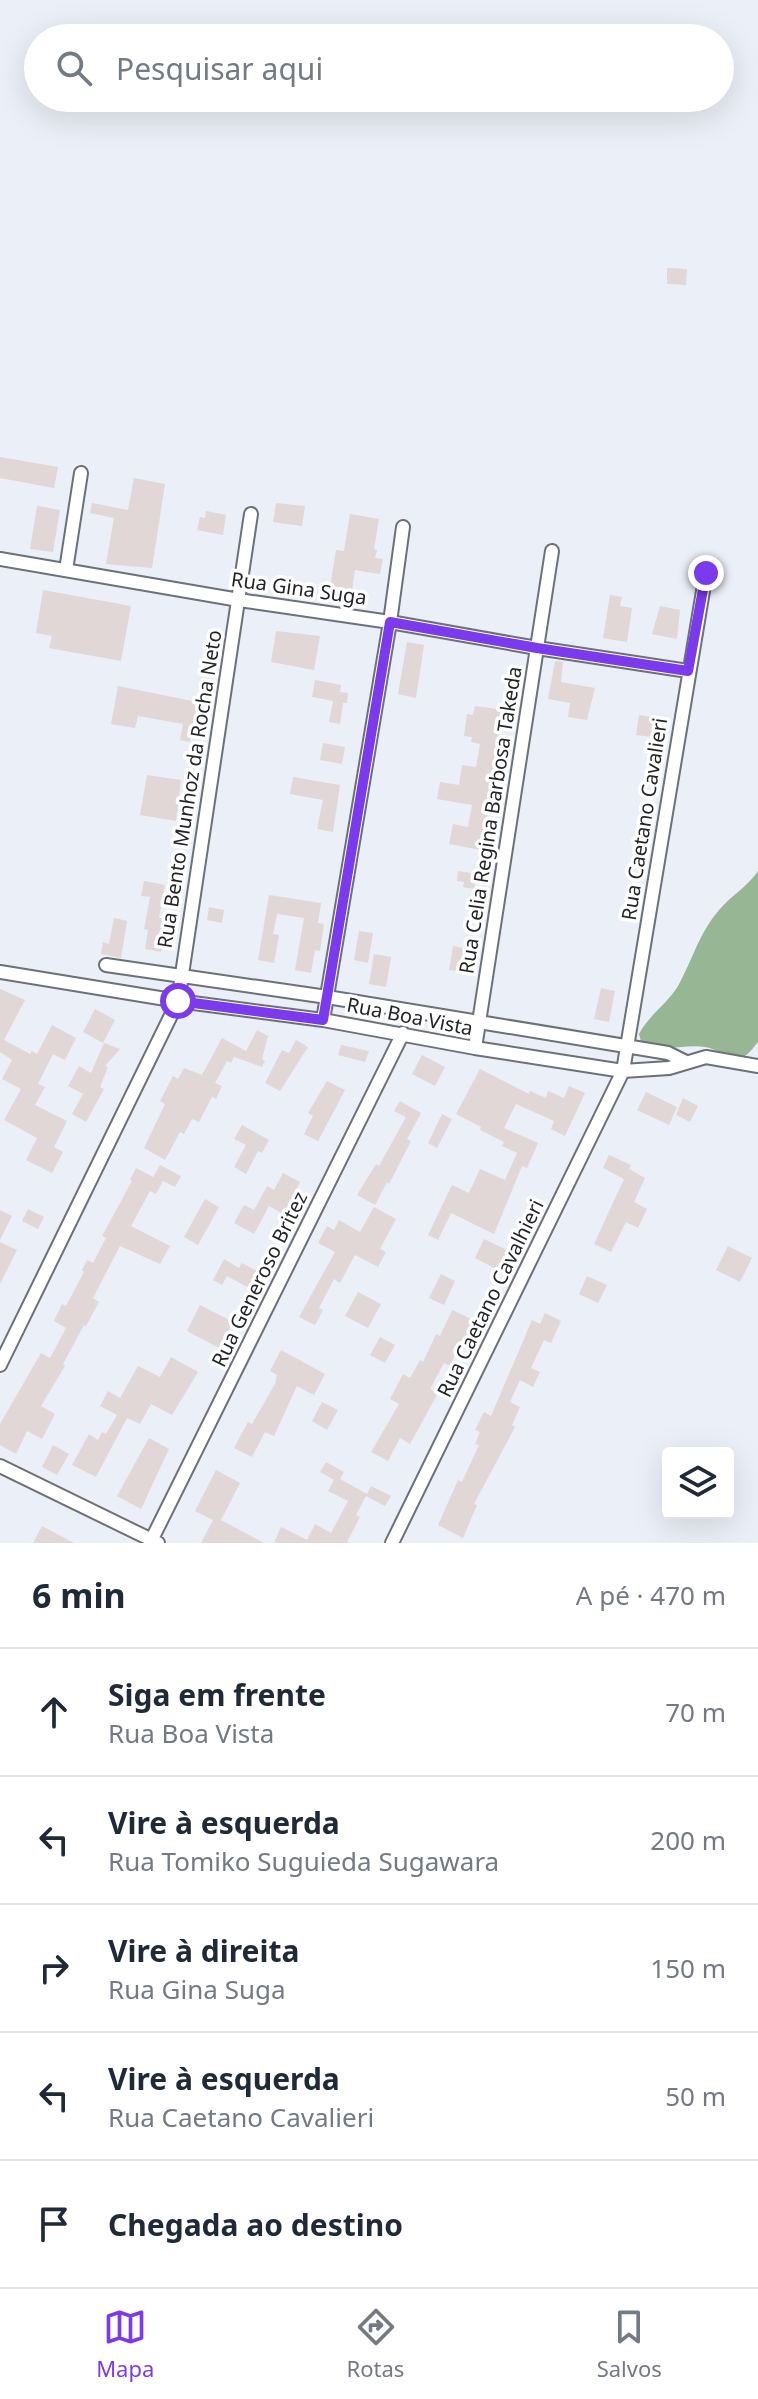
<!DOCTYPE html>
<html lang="pt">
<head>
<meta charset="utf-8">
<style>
  body { margin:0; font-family:"Noto Sans",sans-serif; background:#f2f2f3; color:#1f2937 }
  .controls { position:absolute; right:24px; bottom:24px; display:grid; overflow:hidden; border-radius:8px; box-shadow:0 8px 32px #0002 }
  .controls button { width:72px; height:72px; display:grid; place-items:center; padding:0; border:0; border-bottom:2px solid #e0e1e3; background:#fff; color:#1f2937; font:40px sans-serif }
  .stop { position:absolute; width:24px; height:24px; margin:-18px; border:6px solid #7c3aed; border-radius:50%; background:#fff }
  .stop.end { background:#7c3aed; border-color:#fff; box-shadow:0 2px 8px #0008 }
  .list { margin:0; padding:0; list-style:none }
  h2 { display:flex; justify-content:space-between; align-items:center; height:104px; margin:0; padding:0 32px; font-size:34px }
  h2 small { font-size:26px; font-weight:400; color:#747a83 }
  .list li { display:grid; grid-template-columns:52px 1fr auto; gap:24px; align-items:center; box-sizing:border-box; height:128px; padding:0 32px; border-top:2px solid #e0e1e3 }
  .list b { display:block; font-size:30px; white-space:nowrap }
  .list p { margin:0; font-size:26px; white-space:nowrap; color:#747a83 }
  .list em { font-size:26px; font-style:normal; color:#747a83 }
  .icon { flex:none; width:44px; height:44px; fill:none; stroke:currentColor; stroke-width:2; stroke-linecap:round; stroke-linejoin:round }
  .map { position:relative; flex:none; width:758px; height:1543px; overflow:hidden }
  .search { position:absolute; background:#fff; box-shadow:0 8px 32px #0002; left:24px; right:24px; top:24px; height:88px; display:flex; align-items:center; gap:20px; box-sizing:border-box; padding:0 28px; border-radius:44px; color:#747a83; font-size:30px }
  .sheet { height:744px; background:#fff }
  nav { display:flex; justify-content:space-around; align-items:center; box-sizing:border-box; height:112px; border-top:2px solid #e0e1e3; background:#fff; font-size:22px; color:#747a83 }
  nav a { display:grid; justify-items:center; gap:4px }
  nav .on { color:#7c3aed }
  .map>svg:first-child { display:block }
  .forest { fill:#97b693 }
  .building { fill:#e1d7d6 }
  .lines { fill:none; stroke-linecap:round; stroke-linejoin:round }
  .minor-casing { stroke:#6c7077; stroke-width:16 }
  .minor { stroke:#fff; stroke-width:12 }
  .route { stroke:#7c3aed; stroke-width:10 }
  .labels { text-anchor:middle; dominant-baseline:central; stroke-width:7; stroke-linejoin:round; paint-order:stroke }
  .street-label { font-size:20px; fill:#232427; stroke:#fff }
</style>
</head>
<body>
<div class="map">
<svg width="758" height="1543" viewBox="0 0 758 1543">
  <rect width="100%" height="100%" fill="#ebeff7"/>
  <path class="forest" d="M 758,871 L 758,1042 C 753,1048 748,1056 740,1058 C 727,1061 717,1048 705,1047 C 684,1044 661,1053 642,1045 L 639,1034 C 649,1015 667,1004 678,986 C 693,959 698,935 719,910 C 732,895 747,887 758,871 Z"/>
  <path class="building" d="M 667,268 L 687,269 L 686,285 L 667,284 Z
    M 0,457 L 58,467 L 54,488 L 0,478 Z
    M 134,478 L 165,484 L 152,568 L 106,564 L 114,518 L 90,513 L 92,503 L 128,510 Z
    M 276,503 L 305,506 L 302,526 L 273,522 Z
    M 37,506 L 60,510 L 53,552 L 30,549 Z
    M 206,511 L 226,515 L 223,535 L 197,530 L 200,517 L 205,518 Z
    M 350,514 L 379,519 L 374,549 L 377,550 L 375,558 L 383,559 L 380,574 L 355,570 L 351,597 L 329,594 L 336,550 L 344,551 Z
    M 43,590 L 131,606 L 121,661 L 49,648 L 52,636 L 36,633 Z
    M 610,595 L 622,597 L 620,606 L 632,608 L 627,642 L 603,638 Z
    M 660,606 L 680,610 L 677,639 L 652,634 Z
    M 276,631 L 320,636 L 314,670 L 271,662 Z
    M 407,642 L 424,645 L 416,698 L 398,694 Z
    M 555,661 L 563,662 L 561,682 L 595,688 L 587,720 L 568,717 L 570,703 L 548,699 Z
    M 315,680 L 341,685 L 340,692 L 348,693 L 347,703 L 343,703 L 340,724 L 329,722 L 333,701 L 312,697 Z
    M 118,686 L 197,702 L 190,742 L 180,740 L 183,724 L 138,716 L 135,728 L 111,724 Z
    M 475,706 L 503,710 L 496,751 L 498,752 L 481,850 L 449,844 L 453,824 L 468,827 L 472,805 L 437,799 L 440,782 L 459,785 L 462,765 L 476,767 L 480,744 L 471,742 L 472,737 L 464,736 L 467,714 L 473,715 Z
    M 639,715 L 664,719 L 660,738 L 636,735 Z
    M 323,743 L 345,747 L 342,764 L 320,760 Z
    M 147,775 L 181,780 L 176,821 L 140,815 Z
    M 293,777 L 340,785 L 333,832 L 317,829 L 323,800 L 290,794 Z
    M 458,871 L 477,874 L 474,889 L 463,887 L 464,882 L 457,881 Z
    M 144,881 L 165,885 L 159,918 L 169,919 L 161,952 L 145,949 L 148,930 L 144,929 L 150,897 L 141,896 Z
    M 269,895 L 321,903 L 318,923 L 324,924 L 320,951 L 315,950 L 311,973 L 295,970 L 304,918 L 277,914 L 273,934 L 279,935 L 274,963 L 258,960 Z
    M 209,907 L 224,910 L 222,923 L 207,920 Z
    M 114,918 L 127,921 L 121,958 L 101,954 L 103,942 L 109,944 Z
    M 359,931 L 373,933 L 368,963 L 354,960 Z
    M 453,946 L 467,949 L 466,954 L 468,955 L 463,972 L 449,970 Z
    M 374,954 L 391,957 L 386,987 L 369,984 Z
    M 601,988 L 615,991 L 609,1022 L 594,1019 Z
    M 0,989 L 25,1000 L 4,1040 L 30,1054 L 32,1051 L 37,1054 L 52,1025 L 76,1038 L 65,1060 L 53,1054 L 38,1084 L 45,1087 L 35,1105 L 67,1121 L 54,1147 L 63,1152 L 52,1173 L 26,1160 L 37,1138 L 4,1120 L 21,1089 L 2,1079 L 12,1060 L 0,1052 Z
    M 95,1009 L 115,1020 L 103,1043 L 83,1032 Z
    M 257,1030 L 268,1036 L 262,1059 L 265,1061 L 262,1067 L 234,1057 L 231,1063 L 227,1061 L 215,1083 L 222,1086 L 216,1099 L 212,1097 L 199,1122 L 192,1119 L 184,1134 L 180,1132 L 165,1160 L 144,1148 L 165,1104 L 160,1101 L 173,1076 L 178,1079 L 184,1068 L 202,1075 L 222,1038 L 246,1051 Z
    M 296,1040 L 308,1047 L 280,1091 L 265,1083 L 282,1050 L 289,1053 Z
    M 104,1043 L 120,1049 L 105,1066 L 108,1067 L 100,1087 L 104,1089 L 86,1122 L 72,1114 L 83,1094 L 68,1086 L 79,1066 L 91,1073 Z
    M 341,1045 L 369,1051 L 365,1062 L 338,1055 Z
    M 422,1055 L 445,1067 L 435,1086 L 412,1074 Z
    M 480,1069 L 529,1094 L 530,1091 L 546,1098 L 548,1091 L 564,1098 L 569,1086 L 585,1093 L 565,1136 L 551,1129 L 554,1121 L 516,1104 L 504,1128 L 538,1143 L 527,1168 L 522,1166 L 494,1234 L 451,1213 L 438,1240 L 428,1235 L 452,1185 L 469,1193 L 480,1169 L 505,1180 L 517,1153 L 502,1146 L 504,1142 L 480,1130 L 481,1127 L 456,1114 Z
    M 327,1081 L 345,1090 L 318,1141 L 304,1134 L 313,1116 L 308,1113 Z
    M 646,1092 L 677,1107 L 669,1125 L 637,1110 Z
    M 683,1098 L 698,1106 L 690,1122 L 676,1115 Z
    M 400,1101 L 421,1113 L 407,1139 L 411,1141 L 389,1184 L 387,1182 L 375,1205 L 357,1195 L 376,1164 L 379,1166 L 406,1117 L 394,1111 Z
    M 442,1114 L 452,1119 L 437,1148 L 428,1143 Z
    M 242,1125 L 269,1140 L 262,1153 L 258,1151 L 246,1174 L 234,1167 L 246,1145 L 234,1139 Z
    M 609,1155 L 631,1165 L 629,1169 L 645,1178 L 634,1202 L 647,1209 L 638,1228 L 626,1222 L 611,1252 L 594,1244 L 624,1179 L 603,1168 Z
    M 160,1165 L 181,1176 L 175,1187 L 163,1181 L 156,1194 L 150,1191 L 131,1226 L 170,1246 L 160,1264 L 120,1246 L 93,1298 L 99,1302 L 86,1326 L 84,1325 L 63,1364 L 65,1366 L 41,1406 L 55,1414 L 42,1439 L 27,1431 L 16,1454 L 0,1445 L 0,1424 L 41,1353 L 50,1358 L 66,1328 L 54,1321 L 62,1304 L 66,1306 L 84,1272 L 82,1270 L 87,1260 L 93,1263 L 106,1238 L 102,1236 L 132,1181 L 130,1180 L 136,1168 L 153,1177 Z
    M 283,1173 L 300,1182 L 285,1215 L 269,1206 L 254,1234 L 234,1223 L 244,1205 L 254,1210 L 267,1186 L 274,1190 Z
    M 205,1199 L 219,1207 L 198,1245 L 184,1237 Z
    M 374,1207 L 396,1219 L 380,1249 L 386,1252 L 378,1267 L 355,1255 L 340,1283 L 334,1279 L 319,1308 L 323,1310 L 315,1325 L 299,1317 L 335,1252 L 318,1243 L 327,1226 L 334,1230 L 339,1220 L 360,1232 Z
    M 28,1209 L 44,1217 L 38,1229 L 22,1221 Z
    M 0,1210 L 12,1216 L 0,1240 Z
    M 484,1239 L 511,1252 L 502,1272 L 475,1258 Z
    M 0,1242 L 17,1250 L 0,1284 Z
    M 728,1246 L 752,1258 L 740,1282 L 716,1270 Z
    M 224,1259 L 239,1268 L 242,1263 L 259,1272 L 251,1289 L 227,1276 L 222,1285 L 213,1280 Z
    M 441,1274 L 455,1281 L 444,1305 L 429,1298 Z
    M 587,1276 L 607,1285 L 598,1303 L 579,1294 Z
    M 358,1292 L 381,1304 L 368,1328 L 345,1316 Z
    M 200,1305 L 233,1322 L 219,1348 L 187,1331 Z
    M 452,1310 L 476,1321 L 468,1338 L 464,1336 L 450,1366 L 444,1363 L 430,1389 L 438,1393 L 410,1444 L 400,1438 L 388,1461 L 371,1452 L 399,1404 L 390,1399 L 403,1374 L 410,1378 L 420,1360 L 423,1362 L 436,1334 L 440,1336 Z
    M 545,1313 L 561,1321 L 551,1343 L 544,1340 L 531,1368 L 540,1372 L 533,1387 L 520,1380 L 510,1402 L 520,1407 L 512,1425 L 515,1427 L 474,1504 L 477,1505 L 463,1538 L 438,1525 L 458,1480 L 462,1482 L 479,1445 L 475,1444 L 480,1432 L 475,1430 L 484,1412 L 491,1416 L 532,1320 L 540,1324 Z
    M 380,1337 L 395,1345 L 385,1363 L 370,1355 Z
    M 281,1350 L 325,1374 L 314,1395 L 297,1386 L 274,1436 L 265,1432 L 252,1457 L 234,1448 L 248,1422 L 252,1424 L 275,1384 L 277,1375 L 270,1371 Z
    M 171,1357 L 198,1372 L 172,1415 L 151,1404 L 140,1424 L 127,1418 L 96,1477 L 72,1465 L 89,1434 L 98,1440 L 102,1432 L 106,1434 L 117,1415 L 100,1406 L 108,1391 L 120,1398 L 138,1366 L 160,1377 Z
    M 322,1402 L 338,1410 L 327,1430 L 312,1421 Z
    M 149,1438 L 169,1449 L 141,1509 L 117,1496 Z
    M 53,1445 L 69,1454 L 57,1475 L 42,1467 Z
    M 326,1462 L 344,1472 L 340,1479 L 367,1494 L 356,1515 L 360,1517 L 347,1542 L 350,1543 L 274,1543 L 281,1527 L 307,1540 L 315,1524 L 331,1533 L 348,1501 L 328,1491 L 334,1480 L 320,1472 Z
    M 216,1470 L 240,1483 L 221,1520 L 264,1543 L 201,1543 L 213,1520 L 195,1511 Z
    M 371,1486 L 391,1496 L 385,1506 L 366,1496 Z
    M 42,1526 L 74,1543 L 33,1543 Z"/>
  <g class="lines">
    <defs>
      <path id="minor" d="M 0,559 L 239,600 L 390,622 L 537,648 L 688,671
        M 66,570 L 81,473
        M 106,965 L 327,997 L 668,1053 L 686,1062
        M 0,972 L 178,1001 L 323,1020 L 475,1048 L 623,1071 L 669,1068 L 706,1057 L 758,1066
        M 323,1020 L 390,622 L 403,527
        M 475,1048 L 552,551
        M 0,1365 L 178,1001 L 251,514
        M 0,1466 L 158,1543
        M 150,1543 L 403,1033
        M 392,1543 L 623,1071 L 706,573"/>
    </defs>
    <use href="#minor" class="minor-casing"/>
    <use href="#minor" class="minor"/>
  </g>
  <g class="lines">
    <path class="route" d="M 178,1001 L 323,1020 L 390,622 L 537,648 L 688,671 L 706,573"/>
  </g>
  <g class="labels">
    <g class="street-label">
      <text transform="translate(299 588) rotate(8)">Rua Gina Suga</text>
      <text transform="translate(189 789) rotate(-81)">Rua Bento Munhoz da Rocha Neto</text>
      <text transform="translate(644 819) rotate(-81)">Rua Caetano Cavalieri</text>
      <text transform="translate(490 820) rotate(-81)">Rua Celia Regina Barbosa Takeda</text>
      <text transform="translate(410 1016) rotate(11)">Rua Boa Vista</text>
      <text transform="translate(259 1279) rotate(-64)">Rua Generoso Britez</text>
      <text transform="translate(490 1298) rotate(-64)">Rua Caetano Cavalhieri</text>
    </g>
  </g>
</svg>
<div class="controls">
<button><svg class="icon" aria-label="layers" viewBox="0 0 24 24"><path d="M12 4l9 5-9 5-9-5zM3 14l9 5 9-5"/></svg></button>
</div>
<div class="stop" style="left:178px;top:1001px"></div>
<div class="stop end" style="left:706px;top:573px"></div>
<div class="search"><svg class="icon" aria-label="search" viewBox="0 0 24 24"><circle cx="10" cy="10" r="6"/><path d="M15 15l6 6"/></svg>Pesquisar aqui</div>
</div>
<section class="sheet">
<h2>6 min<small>A pé · 470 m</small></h2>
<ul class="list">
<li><svg class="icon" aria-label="ahead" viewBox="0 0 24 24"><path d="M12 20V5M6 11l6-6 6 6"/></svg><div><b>Siga em frente</b><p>Rua Boa Vista</p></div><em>70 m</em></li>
<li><svg class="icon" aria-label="left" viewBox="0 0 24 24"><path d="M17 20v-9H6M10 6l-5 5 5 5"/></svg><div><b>Vire à esquerda</b><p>Rua Tomiko Suguieda Sugawara</p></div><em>200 m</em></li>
<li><svg class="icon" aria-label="right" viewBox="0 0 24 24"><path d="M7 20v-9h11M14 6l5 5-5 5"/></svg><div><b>Vire à direita</b><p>Rua Gina Suga</p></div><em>150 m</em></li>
<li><svg class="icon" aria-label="left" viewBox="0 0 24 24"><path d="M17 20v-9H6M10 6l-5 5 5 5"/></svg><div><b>Vire à esquerda</b><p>Rua Caetano Cavalieri</p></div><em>50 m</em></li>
<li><svg class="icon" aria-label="arrive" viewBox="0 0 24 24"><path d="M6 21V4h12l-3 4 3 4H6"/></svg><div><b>Chegada ao destino</b></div></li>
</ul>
</section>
<nav>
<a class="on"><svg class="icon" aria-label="map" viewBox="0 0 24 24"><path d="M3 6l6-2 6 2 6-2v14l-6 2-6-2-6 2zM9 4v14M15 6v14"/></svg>Mapa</a>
<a><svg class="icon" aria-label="directions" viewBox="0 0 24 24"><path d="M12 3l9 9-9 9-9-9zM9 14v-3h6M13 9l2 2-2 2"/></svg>Rotas</a>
<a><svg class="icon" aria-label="saved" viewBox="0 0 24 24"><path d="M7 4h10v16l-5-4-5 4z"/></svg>Salvos</a>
</nav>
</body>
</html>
